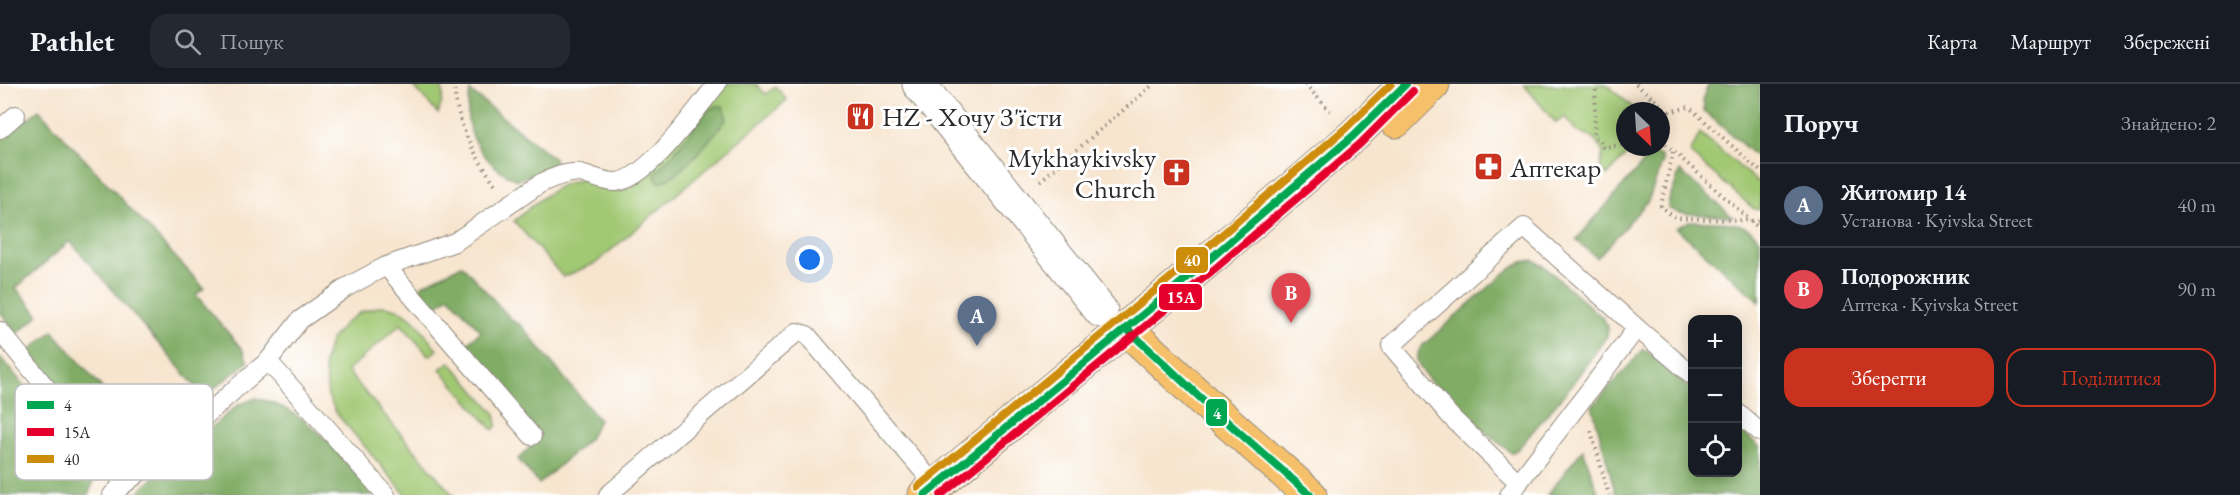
<!DOCTYPE html>
<html lang="uk">
<head>
<meta charset="utf-8">
<style>
  body { margin:0; font-family:"EB Garamond",serif; background:#242831; color:#f1f3f6 }
  .controls { position:absolute; right:18px; bottom:18px; display:grid; overflow:hidden; border-radius:12px; box-shadow:0 3px 15px #0003 }
  .controls button { width:54px; height:54px; display:grid; place-items:center; padding:0; border:0; border-bottom:2px solid #363941; background:#171b24; color:#f1f3f6; font:30px sans-serif }
  .compass { position:absolute; left:1616px; top:18px; width:54px; height:54px; border-radius:50%; background:#171b24; box-shadow:0 3px 15px #0003; rotate:155deg }
  .you { position:absolute; left:810px; top:176px; width:21px; height:21px; margin:-15px; border:4px solid #fff; border-radius:50%; background:#1a73e8; box-shadow:0 0 0 9px #1a73e833 }
  .badge { display:grid; place-items:center; width:39px; height:39px; border-radius:50%; background:#c8321e; color:#fff; font-size:20px; font-weight:700 }
  .pin { position:absolute; translate:-50% -50px; filter:drop-shadow(0 2px 3px #0008) }
  .pin::after { content:''; position:absolute; top:32px; width:21px; height:18px; background:inherit; clip-path:polygon(0 0,100% 0,50% 100%) }
  .list { margin:0; padding:0; list-style:none }
  h2 { display:flex; justify-content:space-between; align-items:center; height:78px; margin:0; padding:0 24px; font-size:26px }
  h2 small { font-size:20px; font-weight:400; color:#9ea1a6 }
  .list li { display:grid; grid-template-columns:39px 1fr auto; gap:18px; align-items:center; box-sizing:border-box; height:84px; padding:0 24px; border-top:2px solid #363941 }
  .list b { display:block; font-size:22px; white-space:nowrap }
  .list p { margin:0; font-size:20px; white-space:nowrap; color:#9ea1a6 }
  .list em { font-size:20px; font-style:normal; color:#9ea1a6 }
  .actions { display:flex; gap:12px; padding:18px 24px }
  .actions a { flex:1; padding:14px 0; border:2px solid #c8321e; border-radius:18px; text-align:center; font-size:21px; color:#c8321e }
  .actions .main { background:#c8321e; color:#fff }
  .icon { flex:none; width:33px; height:33px; fill:none; stroke:currentColor; stroke-width:2; stroke-linecap:round; stroke-linejoin:round }
  .map { position:relative; flex:none; width:1760px; height:411px; overflow:hidden }
  header { display:flex; align-items:center; gap:36px; box-sizing:border-box; height:84px; padding:0 30px; background:#171b24; border-bottom:2px solid #363941 }
  header strong { font-size:28px }
  nav { display:flex; gap:33px; margin-inline-start:auto; font-size:21px }
  .search { width:420px; height:54px; background:#242831; display:flex; align-items:center; gap:15px; box-sizing:border-box; padding:0 21px; border-radius:18px; color:#9ea1a6; font-size:22px }
  main { display:flex }
  aside { flex:1; background:#171b24 }
  .map>svg:first-child { display:block }
  .green { fill:#a1c873; stroke:#667a4f; stroke-width:1.5 }
  .forest { fill:#80ac65; stroke:#566c48; stroke-width:1.5 }
  .lines { fill:none; stroke-linecap:round; stroke-linejoin:round }
  .lane-casing { stroke:#91887d; stroke-width:20 }
  .street-casing { stroke:#91887d; stroke-width:35 }
  .primary-casing { stroke:#91887d; stroke-width:35 }
  .highway-casing { stroke:#91887d; stroke-width:35 }
  .path { stroke:#91887d; stroke-width:4; stroke-dasharray:1.5 4.5; stroke-linecap:butt }
  .lane { stroke:#fff; stroke-width:18 }
  .street { stroke:#fff; stroke-width:33 }
  .primary { stroke:#f6c06b; stroke-width:33 }
  .highway { stroke:#f6c06b; stroke-width:33 }
  .bus-1-casing { stroke:#fff; stroke-width:12 }
  .bus-2-casing { stroke:#fff; stroke-width:12 }
  .bus-3-casing { stroke:#fff; stroke-width:12 }
  .bus-1 { stroke:#00a651; stroke-width:8 }
  .bus-2 { stroke:#e4002b; stroke-width:8 }
  .bus-3 { stroke:#ce8d09; stroke-width:8 }
  .labels { text-anchor:middle; dominant-baseline:central; stroke-width:6; stroke-linejoin:round; paint-order:stroke }
  .poi-label { font-size:27px; fill:#2b2b2b; stroke:#fff; text-anchor:start }
  .key { fill:#fff; stroke:#bfbfbf; stroke-width:1.5 }
  .key-label { font-size:16px; fill:#2b2b2b }
  .line-badge { stroke:#fff; stroke-width:2 }
  .badge-label { font-size:16px; text-anchor:middle; font-weight:bold; fill:#fff }
</style>
</head>
<body>
<header>
<strong>Pathlet</strong>
<div class="search"><svg class="icon" aria-label="search" viewBox="0 0 24 24"><circle cx="10" cy="10" r="6"/><path d="M15 15l6 6"/></svg>Пошук</div>
<nav><a>Карта</a><a>Маршрут</a><a>Збережені</a></nav>
</header>
<main>
<div class="map">
<svg width="1760" height="411" viewBox="0 0 1760 411">
  <rect width="100%" height="100%" fill="#fff"/>
  <filter id="ink" filterUnits="userSpaceOnUse"><feTurbulence type="fractalNoise" baseFrequency=".0167" numOctaves="2"/><feDisplacementMap in="SourceGraphic" scale="12" xChannelSelector="R" yChannelSelector="G"/><feConvolveMatrix kernelMatrix="1 2 1 2 8 2 1 2 1" color-interpolation-filters="sRGB"/></filter>
  <filter id="wash" filterUnits="userSpaceOnUse"><feTurbulence type="fractalNoise" baseFrequency=".008" numOctaves="4" result="noise"/><feDisplacementMap in="SourceGraphic" scale="24" xChannelSelector="R" yChannelSelector="G"/><feGaussianBlur stdDeviation="1.35" result="paint"/><feColorMatrix in="noise" values="0 0 0 0 0 0 0 0 0 0 0 0 0 0 0 0 0 1.4 0 .05"/><feComposite in="paint" operator="in"/></filter>
  <g filter="url(#wash)">
    <rect width="100%" height="100%" fill="#f7e5cf"/>
    <path class="green" d="M 412,0 L 440,0 C 446,9 441,20 438,30 Z
      M 722,0 L 756,0 L 765,10 L 776,3 L 787,16 L 596,179 L 563,193 L 514,137 C 533,122 556,98 581,96 C 606,95 604,118 634,101 Z
      M 1606,0 L 1637,27 L 1625,27 L 1625,63 L 1633,63 L 1607,92 L 1600,83 L 1603,69 C 1597,57 1590,49 1577,48 L 1565,33 L 1556,39 L 1524,1 Z
      M 1700,49 L 1760,100 L 1760,126 L 1754,125 L 1690,69 Z
      M 381,222 C 409,222 422,245 437,266 L 429,272 L 401,240 L 347,287 L 453,411 L 406,411 L 337,330 L 328,312 L 324,279 L 330,257 L 346,238 L 361,228 Z
      M 450,278 L 495,329 L 497,341 L 493,346 L 440,285 Z"/>
    <path class="forest" d="M 1709,0 L 1760,0 L 1760,76 L 1704,27 L 1703,13 Z
      M 470,7 L 555,75 L 554,83 L 517,96 C 493,86 471,62 468,35 C 467,26 469,16 470,7 Z
      M 715,22 L 723,22 L 727,35 C 714,50 678,97 659,98 L 655,94 L 655,88 L 673,70 L 707,27 Z
      M 39,26 L 204,204 L 196,211 L 242,265 L 248,278 L 212,306 L 209,316 L 137,374 L 125,379 L 92,340 L 116,320 L 148,357 L 202,310 L 70,157 L 16,204 L 39,231 L 17,250 L 0,228 L 0,56 Z
      M 1656,70 L 1661,72 L 1663,77 L 1648,117 L 1597,174 L 1576,156 L 1650,71 Z
      M 1680,87 L 1733,133 L 1678,129 L 1668,124 L 1668,119 Z
      M 1688,138 C 1703,138 1732,136 1745,143 C 1751,145 1756,151 1760,155 L 1760,218 L 1676,144 Z
      M 1534,176 L 1545,183 L 1602,233 L 1608,242 L 1607,252 L 1570,303 L 1518,365 L 1511,369 C 1491,352 1422,299 1417,276 C 1416,271 1419,267 1421,263 L 1506,188 L 1522,178 Z
      M 462,181 L 513,237 L 521,241 L 599,336 L 589,355 L 539,400 L 518,375 L 541,352 L 465,261 L 481,247 L 449,212 L 432,226 C 425,219 417,211 422,201 Z
      M 53,247 L 102,304 L 78,325 L 29,267 Z
      M 1644,265 L 1692,306 L 1692,388 L 1738,388 L 1738,344 L 1760,363 L 1760,411 L 1616,411 L 1592,322 Z
      M 0,273 L 83,372 L 94,397 L 88,411 L 0,411 Z
      M 256,314 C 310,326 339,371 374,411 L 136,411 L 161,386 L 238,321 Z
      M 1583,365 L 1599,411 L 1547,411 Z"/>
  </g>
  <g filter="url(#ink)">
    <g class="lines">
      <defs>
        <path id="lane" d="M 0,45 L 16,31
          M 386,182 L 532,352
          M 0,247 L 124,399
          M 268,277 L 300,236 L 347,203 L 386,182 L 455,158 L 541,99 C 552,94 568,87 580,89 C 592,92 604,98 616,98 C 648,96 697,24 717,0
          M 1738,329 L 1760,348
          M 1519,399 L 1451,333 L 1391,262 L 1524,143 L 1637,244
          M 112,411 C 128,395 146,385 163,370 C 198,339 232,307 268,277 L 386,411
          M 608,411 L 797,248 L 807,251 L 941,408
          M 1509,411 L 1637,244 L 1692,291"/>
        <path id="street" d="M 919,0 L 1101,227"/>
        <path id="primary" d="M 925,411 L 1126,244"/>
        <path id="highway" d="M 1396,37 L 1433,0
          M 1310,411 L 1207,320 L 1126,244 L 1211,174 L 1353,52 L 1406,0"/>
      </defs>
      <use href="#lane" class="lane-casing"/>
      <use href="#street" class="street-casing"/>
      <use href="#primary" class="primary-casing"/>
      <use href="#highway" class="highway-casing"/>
      <path class="path" d="M 454,0 C 456,39 473,69 495,100
        M 1305,0 L 1330,27
        M 1596,0 L 1594,52 L 1600,56 L 1603,63 L 1625,61
        M 1636,0 L 1669,28 L 1662,57 L 1760,145
        M 1669,28 L 1689,23 L 1760,87
        M 1673,68 L 1661,122 L 1675,134 L 1760,137
        M 1040,97 L 1154,0
        M 1591,347 L 1609,411"/>
      <use href="#lane" class="lane"/>
      <use href="#street" class="street"/>
      <use href="#primary" class="primary"/>
      <use href="#highway" class="highway"/>
      <defs>
        <path id="bus-1" d="M 1126,244 L 1207,320 L 1310,411
          M 925,411 L 1211,174 L 1353,52 L 1406,0"/>
        <path id="bus-2" d="M 941,411 L 1218,182 L 1360,60 L 1413,7"/>
        <path id="bus-3" d="M 918,403 L 1204,166 L 1346,44 L 1391,0"/>
      </defs>
      <use href="#bus-1" class="bus-1-casing"/>
      <use href="#bus-2" class="bus-2-casing"/>
      <use href="#bus-3" class="bus-3-casing"/>
      <use href="#bus-1" class="bus-1"/>
      <use href="#bus-2" class="bus-2"/>
      <use href="#bus-3" class="bus-3"/>
    </g>
  </g>
  <defs>
    <symbol id="restaurant-square" viewBox="-11 -11 22 22"><rect x="-9" y="-9" width="18" height="18" rx="4" fill="#c8321e" stroke="#fff"/><path d="M-5-6h1v4h1v-4h1v4h1v-4h1v5L-1.5 .5V6h-2V.5L-5-1ZM5-6V6H3V1.5H1.5Q1.5-4 5-6Z" fill="#fff"/></symbol>
    <symbol id="pharmacy-square" viewBox="-11 -11 22 22"><rect x="-9" y="-9" width="18" height="18" rx="4" fill="#c8321e" stroke="#fff"/><path d="M-2-6h4v4h4v4h-4v4h-4v-4h-4v-4h4Z" fill="#fff"/></symbol>
    <symbol id="church-square" viewBox="-11 -11 22 22"><rect x="-9" y="-9" width="18" height="18" rx="4" fill="#c8321e" stroke="#fff"/><path d="M-1.2-6h2.4v3.5h3.3v2.4h-3.3V6h-2.4V-.1h-3.3v-2.4h3.3Z" fill="#fff"/></symbol>
  </defs>
  <g fill-rule="evenodd">
    <use href="#restaurant-square" x="844" y="16" width="33" height="33"/>
    <use href="#pharmacy-square" x="1472" y="66" width="33" height="33"/>
    <use href="#church-square" x="1160" y="72" width="33" height="33"/>
  </g>
  <g class="labels">
    <g class="poi-label">
      <text x="882" y="32">HZ - Хочу З'їсти</text>
      <text x="1156" y="73" text-anchor="end">Mykhaykivsky<tspan x="1156" dy="31">Church</tspan></text>
      <text x="1510" y="83">Аптекар</text>
    </g>
  </g>
  <rect x="15" y="300" width="198" height="96" rx="9" class="key"/>
  <rect x="27" y="317" width="27" height="8" fill="#00a651"/>
  <rect x="27" y="344" width="27" height="8" fill="#e4002b"/>
  <rect x="27" y="371" width="27" height="8" fill="#ce8d09"/>
  <g class="key-label">
    <text x="64" y="327">4</text>
    <text x="64" y="354">15A</text>
    <text x="64" y="381">40</text>
  </g>
  <g class="line-badge">
    <rect x="1175" y="162" width="34" height="28" rx="6" fill="#ce8d09"/>
    <rect x="1158" y="199" width="45" height="28" rx="6" fill="#e4002b"/>
    <rect x="1205" y="314" width="23" height="29" rx="6" fill="#00a651"/>
  </g>
  <g class="badge-label">
    <text x="1192" y="182">40</text>
    <text x="1181" y="219">15A</text>
    <text x="1217" y="335">4</text>
  </g>
</svg>
<div class="controls">
<button>+</button>
<button>−</button>
<button><svg class="icon" aria-label="locate" viewBox="0 0 24 24"><circle cx="12" cy="12" r="6"/><path d="M12 2v4M12 18v4M2 12h4M18 12h4"/></svg></button>
</div>
<svg class="compass" viewBox="-18 -18 36 36"><path d="M0-13l5 13h-10z" fill="#e53935"/><path d="M0 13l5-13h-10z" fill="#9ea1a6"/></svg>
<div class="you"></div>
<div class="pin badge" style="left:977px;top:262px;background:#5c6f8a">A</div>
<div class="pin badge" style="left:1291px;top:239px;background:#e0444e">B</div>
</div>
<aside>
<h2>Поруч<small>Знайдено: 2</small></h2>
<ul class="list">
<li><span class="badge" style="background:#5c6f8a">A</span><div><b>Житомир 14</b><p>Установа · Kyivska Street</p></div><em>40 m</em></li>
<li><span class="badge" style="background:#e0444e">B</span><div><b>Подорожник</b><p>Аптека · Kyivska Street</p></div><em>90 m</em></li>
</ul>
<div class="actions"><a class="main">Зберегти</a><a>Поділитися</a></div>
</aside>
</main>
</body>
</html>
